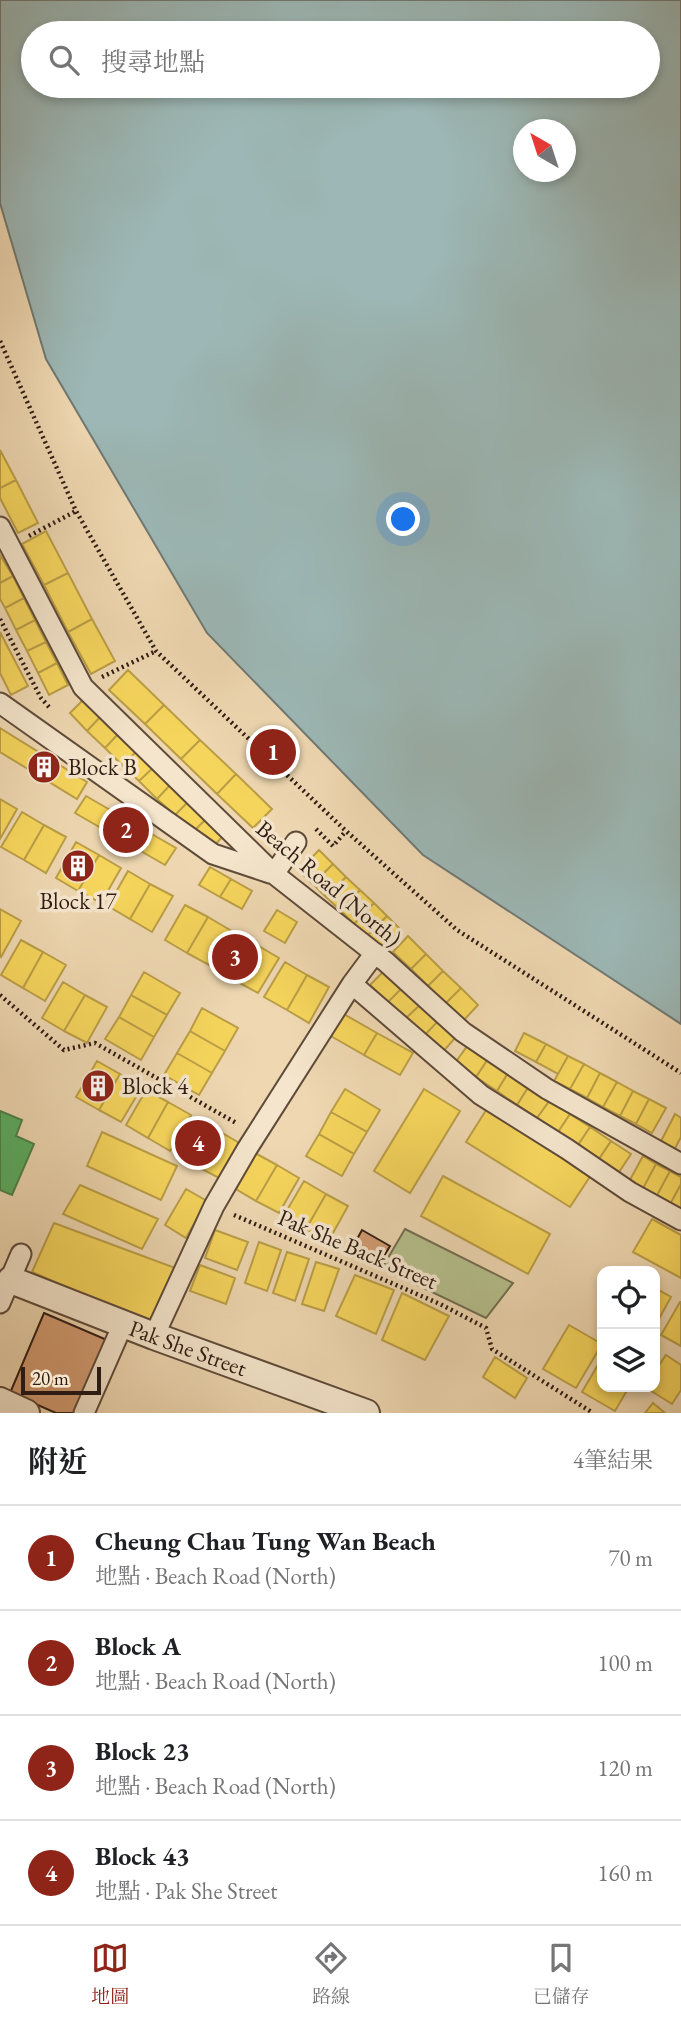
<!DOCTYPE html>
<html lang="zh-TW">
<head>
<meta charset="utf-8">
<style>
  body { margin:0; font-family:"EB Garamond","Noto Serif TC",serif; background:#f6f6f6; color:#202124 }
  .controls { position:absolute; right:21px; bottom:21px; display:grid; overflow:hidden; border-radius:14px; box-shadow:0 4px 10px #0003 }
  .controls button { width:63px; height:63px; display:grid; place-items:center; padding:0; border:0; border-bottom:2px solid #e0e0e0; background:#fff; color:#202124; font:35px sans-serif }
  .compass { position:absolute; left:513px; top:119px; width:63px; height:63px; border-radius:50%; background:#fff; box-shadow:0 4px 10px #0003; rotate:321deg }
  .scale { position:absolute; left:21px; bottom:18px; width:80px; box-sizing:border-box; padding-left:7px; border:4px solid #2f1c13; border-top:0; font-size:19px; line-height:24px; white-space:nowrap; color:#2f1c13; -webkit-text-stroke:5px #f4e5cc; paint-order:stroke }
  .you { position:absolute; left:404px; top:520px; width:24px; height:24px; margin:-18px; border:5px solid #fff; border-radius:50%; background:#1a73e8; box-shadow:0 0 0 10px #1a73e833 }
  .badge { display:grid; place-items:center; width:46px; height:46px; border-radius:50%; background:#8f2418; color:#fff; font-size:23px; font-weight:700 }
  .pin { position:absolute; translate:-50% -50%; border:4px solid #fff; box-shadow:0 2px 7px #0006 }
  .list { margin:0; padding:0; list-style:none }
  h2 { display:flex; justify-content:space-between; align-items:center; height:91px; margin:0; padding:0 28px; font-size:30px }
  h2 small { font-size:23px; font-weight:400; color:#757577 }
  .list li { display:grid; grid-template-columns:46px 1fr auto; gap:21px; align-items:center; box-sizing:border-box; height:105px; padding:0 28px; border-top:2px solid #e0e0e0 }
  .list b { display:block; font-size:26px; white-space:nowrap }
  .list p { margin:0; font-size:23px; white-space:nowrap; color:#757577 }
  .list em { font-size:23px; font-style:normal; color:#757577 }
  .icon { flex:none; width:38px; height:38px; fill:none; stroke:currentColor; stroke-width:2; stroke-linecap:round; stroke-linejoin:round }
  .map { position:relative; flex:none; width:681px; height:1413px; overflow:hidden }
  .search { position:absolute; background:#fff; box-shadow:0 4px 10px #0003; left:21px; right:21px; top:21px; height:77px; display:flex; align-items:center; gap:18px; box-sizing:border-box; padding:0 24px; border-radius:38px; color:#757577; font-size:26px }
  .sheet { height:511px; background:#fff }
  nav { display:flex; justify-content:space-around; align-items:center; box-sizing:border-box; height:98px; border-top:2px solid #e0e0e0; background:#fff; font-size:19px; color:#757577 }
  nav a { display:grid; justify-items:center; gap:4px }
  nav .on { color:#8f2418 }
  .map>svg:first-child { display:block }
  .green { fill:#b6bf8d; stroke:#726e50; stroke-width:2 }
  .water { fill:#9cb7b5; stroke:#707974; stroke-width:2; fill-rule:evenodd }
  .homes { fill:#f6d55c; stroke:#ba9e46; stroke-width:2 }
  .public { fill:#5aae61; stroke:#4d824a; stroke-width:2 }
  .building { fill:#d39c73; stroke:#2f1c13; stroke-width:2 }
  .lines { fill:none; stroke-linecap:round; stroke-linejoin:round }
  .pedestrian-casing { stroke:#5f4b3a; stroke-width:23 }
  .minor-casing { stroke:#5f4b3a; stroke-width:30 }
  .path { stroke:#2f1c13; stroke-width:4.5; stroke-dasharray:2 3.5; stroke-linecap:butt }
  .pedestrian { stroke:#f4e5cc; stroke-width:19 }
  .minor { stroke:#f4e5cc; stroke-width:26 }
  .labels { text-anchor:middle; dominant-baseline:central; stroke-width:7; stroke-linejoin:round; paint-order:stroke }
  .poi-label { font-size:23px; fill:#2f1c13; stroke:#f4e5cc; text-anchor:start }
  .street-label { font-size:23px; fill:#2f1c13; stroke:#f4e5cc }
</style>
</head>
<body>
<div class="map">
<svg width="681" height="1413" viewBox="0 0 681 1413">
  <rect width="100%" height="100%" fill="#eed7b1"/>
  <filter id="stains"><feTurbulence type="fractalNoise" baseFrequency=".00286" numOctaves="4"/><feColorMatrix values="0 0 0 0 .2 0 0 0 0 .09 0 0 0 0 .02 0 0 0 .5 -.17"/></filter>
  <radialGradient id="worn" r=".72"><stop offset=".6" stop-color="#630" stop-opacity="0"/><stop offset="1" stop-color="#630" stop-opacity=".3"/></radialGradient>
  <path class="green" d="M 405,1229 L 513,1283 L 486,1318 L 382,1268 Z"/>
  <path class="water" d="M 0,0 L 681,0 L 681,1024 L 423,855 L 207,633 L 46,359 L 0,203 ZM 33,33 L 648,33 L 648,86 L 33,86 ZM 524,130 L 566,130 L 566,172 L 524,172 Z"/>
  <path class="homes" d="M 0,450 L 16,480 L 0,488 Z
    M 16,480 L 38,523 L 18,533 L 0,498 L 0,488 Z
    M 46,531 L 68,573 L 44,585 L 22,544 Z
    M 0,555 L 13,576 L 0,583 Z
    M 68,573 L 92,619 L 68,632 L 44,585 Z
    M 13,576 L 24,598 L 5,608 L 0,599 L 0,583 Z
    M 24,598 L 35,620 L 16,630 L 5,608 Z
    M 92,619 L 115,661 L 91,674 L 68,632 Z
    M 35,620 L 46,642 L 27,651 L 16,630 Z
    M 0,632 L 28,686 L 11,695 L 0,673 Z
    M 46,642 L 57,663 L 38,673 L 27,651 Z
    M 57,663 L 68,685 L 49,695 L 38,673 Z
    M 128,670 L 164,705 L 145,724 L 109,690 Z
    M 85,698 L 102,715 L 87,731 L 70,713 Z
    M 164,705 L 200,740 L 181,759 L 145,724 Z
    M 102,715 L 120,732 L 105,748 L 87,731 Z
    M 0,728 L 87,782 L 77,799 L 0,752 Z
    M 120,732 L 138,750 L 122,765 L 105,748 Z
    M 200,740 L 236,774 L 217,794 L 181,759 Z
    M 138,750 L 155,766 L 139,781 L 122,765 Z
    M 155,766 L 172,783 L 157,799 L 139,781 Z
    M 236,774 L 272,809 L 253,828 L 217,794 Z
    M 172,783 L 190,800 L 175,815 L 157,799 Z
    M 86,796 L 176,848 L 165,865 L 75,813 Z
    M 0,799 L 17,809 L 0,839 Z
    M 190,800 L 208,817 L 193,832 L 175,815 Z
    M 22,812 L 44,825 L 24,860 L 1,847 Z
    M 208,817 L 225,834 L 210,850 L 193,832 Z
    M 44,825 L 66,837 L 46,873 L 24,860 Z
    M 76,842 L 99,855 L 78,891 L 56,878 Z
    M 319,850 L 333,864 L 313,884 L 299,871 Z
    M 99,855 L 121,868 L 101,903 L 78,891 Z
    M 333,864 L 346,877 L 326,897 L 313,884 Z
    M 210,867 L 231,879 L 220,897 L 199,885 Z
    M 128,871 L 150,884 L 130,919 L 108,906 Z
    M 346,877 L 360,890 L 340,910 L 326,897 Z
    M 231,879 L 252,891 L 242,909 L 220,897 Z
    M 150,884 L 173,896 L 152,932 L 130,919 Z
    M 360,890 L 374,903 L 354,924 L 340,910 Z
    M 374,903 L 387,916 L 367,936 L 354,924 Z
    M 185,905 L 208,917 L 187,953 L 165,940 Z
    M 0,909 L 21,921 L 1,957 L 0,956 Z
    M 277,910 L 297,922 L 285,943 L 264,931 Z
    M 387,916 L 401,930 L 381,950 L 367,936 Z
    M 208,917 L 230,930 L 209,965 L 187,953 Z
    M 234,933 L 257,945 L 236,981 L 214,968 Z
    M 408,936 L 426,954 L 411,969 L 393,952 Z
    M 21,940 L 43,952 L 23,988 L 1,975 Z
    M 257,945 L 279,958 L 258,993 L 236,981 Z
    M 43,952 L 66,965 L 45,1001 L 23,988 Z
    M 426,954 L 443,971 L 428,986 L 411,969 Z
    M 285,962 L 307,975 L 287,1010 L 264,997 Z
    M 385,970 L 403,987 L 388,1002 L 370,985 Z
    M 443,971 L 461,988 L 446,1003 L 428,986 Z
    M 144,972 L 180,993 L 167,1015 L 131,995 Z
    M 307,975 L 329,987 L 309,1023 L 287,1010 Z
    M 63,982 L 85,995 L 64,1031 L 42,1018 Z
    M 403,987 L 421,1004 L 405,1019 L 388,1002 Z
    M 461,988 L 478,1005 L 463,1021 L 446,1003 Z
    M 85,995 L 107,1007 L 87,1043 L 64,1031 Z
    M 131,995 L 167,1015 L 154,1037 L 119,1017 Z
    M 421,1004 L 438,1021 L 423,1037 L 405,1019 Z
    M 202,1008 L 238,1028 L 225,1051 L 190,1031 Z
    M 342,1013 L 377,1033 L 364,1055 L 329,1035 Z
    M 119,1017 L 154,1037 L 141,1060 L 105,1039 Z
    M 438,1021 L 455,1038 L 441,1054 L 423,1037 Z
    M 190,1031 L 225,1051 L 212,1073 L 177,1053 Z
    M 377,1033 L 413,1053 L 400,1075 L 364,1055 Z
    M 524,1033 L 546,1044 L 536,1062 L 515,1051 Z
    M 546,1044 L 568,1056 L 558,1074 L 536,1062 Z
    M 468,1045 L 488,1059 L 476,1077 L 455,1063 Z
    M 177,1053 L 212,1073 L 199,1095 L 164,1075 Z
    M 568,1056 L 584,1064 L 570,1089 L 554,1081 Z
    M 488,1059 L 508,1073 L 497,1091 L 476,1077 Z
    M 97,1061 L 120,1074 L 99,1110 L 76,1097 Z
    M 584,1064 L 600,1073 L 587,1098 L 570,1089 Z
    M 508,1073 L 529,1086 L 517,1105 L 497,1091 Z
    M 600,1073 L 617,1082 L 603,1107 L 587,1098 Z
    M 120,1074 L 142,1087 L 121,1122 L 99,1110 Z
    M 617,1082 L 633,1091 L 620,1116 L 603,1107 Z
    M 529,1086 L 550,1100 L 537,1118 L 517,1105 Z
    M 345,1089 L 380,1110 L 367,1132 L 331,1112 Z
    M 424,1089 L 460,1111 L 410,1193 L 374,1171 Z
    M 146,1090 L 168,1102 L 148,1138 L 126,1125 Z
    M 633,1091 L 649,1099 L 636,1124 L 620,1116 Z
    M 649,1099 L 666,1108 L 652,1133 L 636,1124 Z
    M 550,1100 L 570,1114 L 558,1132 L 537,1118 Z
    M 168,1102 L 191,1115 L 170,1151 L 148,1138 Z
    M 488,1107 L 593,1172 L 570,1207 L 466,1142 Z
    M 331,1112 L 367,1132 L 354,1154 L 319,1134 Z
    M 570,1114 L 590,1127 L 578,1145 L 558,1132 Z
    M 675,1114 L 681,1118 L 681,1137 L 673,1152 L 659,1145 Z
    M 197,1119 L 219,1131 L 198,1167 L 176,1154 Z
    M 590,1127 L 611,1141 L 599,1159 L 578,1145 Z
    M 219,1131 L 241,1144 L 221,1179 L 198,1167 Z
    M 102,1132 L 177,1166 L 161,1200 L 87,1166 Z
    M 319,1134 L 354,1154 L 342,1176 L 306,1156 Z
    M 611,1141 L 631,1154 L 619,1172 L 599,1159 Z
    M 255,1153 L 277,1165 L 256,1201 L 234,1188 Z
    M 643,1156 L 656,1164 L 640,1194 L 626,1187 Z
    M 656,1164 L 670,1171 L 654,1201 L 640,1194 Z
    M 277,1165 L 299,1178 L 279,1213 L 256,1201 Z
    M 670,1171 L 681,1177 L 681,1184 L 668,1208 L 654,1201 Z
    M 443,1176 L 550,1234 L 528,1274 L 421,1216 Z
    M 304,1181 L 326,1194 L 306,1229 L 283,1217 Z
    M 681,1184 L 681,1216 L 668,1208 Z
    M 80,1185 L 158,1219 L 142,1249 L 63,1214 Z
    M 186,1189 L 207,1201 L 186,1238 L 165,1225 Z
    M 326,1194 L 348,1206 L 328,1242 L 306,1229 Z
    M 652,1219 L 681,1235 L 681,1278 L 633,1252 Z
    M 54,1223 L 178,1269 L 152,1324 L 32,1272 Z
    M 215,1230 L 248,1242 L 237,1270 L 205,1258 Z
    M 259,1242 L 281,1250 L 267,1291 L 245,1283 Z
    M 287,1252 L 309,1259 L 295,1301 L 273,1293 Z
    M 316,1262 L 339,1269 L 324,1311 L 302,1304 Z
    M 200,1265 L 235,1278 L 226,1304 L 190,1291 Z
    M 355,1275 L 394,1290 L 376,1334 L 336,1316 Z
    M 655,1288 L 671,1297 L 655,1326 Z
    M 402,1293 L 449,1316 L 425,1360 L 382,1340 Z
    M 680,1302 L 681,1302 L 681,1346 L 661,1335 Z
    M 569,1325 L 602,1344 L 576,1388 L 543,1369 Z
    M 666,1355 L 681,1365 L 681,1390 L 672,1404 L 645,1387 L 655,1387 L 655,1371 Z
    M 495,1357 L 527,1378 L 515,1398 L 483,1377 Z
    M 602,1358 L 602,1387 L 629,1387 L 615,1411 L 582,1392 Z
    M 653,1403 L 665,1413 L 645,1413 Z"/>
  <path class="public" d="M 0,1111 L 22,1120 L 16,1136 L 34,1144 L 12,1195 L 0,1190 Z"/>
  <path class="building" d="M 362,1230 L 390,1246 L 378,1266 L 351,1250 Z
    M 44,1313 L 107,1340 L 75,1413 L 56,1413 L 10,1393 Z"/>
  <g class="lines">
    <defs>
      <path id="pedestrian" d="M 0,527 L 83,687 L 274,874 L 386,962 L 463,1032 L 547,1089 L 681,1164
        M 0,703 L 213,854 L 270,873
        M 274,874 L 296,842
        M 352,984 L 481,1095 L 567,1149 L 630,1192 L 681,1220
        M 0,1303 L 21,1254
        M 154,1336 L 214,1206 L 247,1149 L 352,984 L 375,953
        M 84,1413 L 123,1324"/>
      <path id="minor" d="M 11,1280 L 154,1336 L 366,1413
        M 0,1401 L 26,1413"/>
    </defs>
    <use href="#pedestrian" class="pedestrian-casing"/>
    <use href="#minor" class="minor-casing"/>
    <path class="path" d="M 0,341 L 76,511 L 156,651 L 346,831 L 457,930 L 681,1073
      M 29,536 L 76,511
      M 0,619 L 41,698 L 49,707
      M 102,677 L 156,651
      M 316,829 L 333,846 L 346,831
      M 0,995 L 64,1050 L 95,1043 L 238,1124
      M 234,1215 L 440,1304 L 486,1328 L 492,1349 L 593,1413"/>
    <use href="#pedestrian" class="pedestrian"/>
    <use href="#minor" class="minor"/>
  </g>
  <defs>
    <symbol id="building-disc" viewBox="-11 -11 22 22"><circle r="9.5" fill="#8f2418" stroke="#f4e5cc"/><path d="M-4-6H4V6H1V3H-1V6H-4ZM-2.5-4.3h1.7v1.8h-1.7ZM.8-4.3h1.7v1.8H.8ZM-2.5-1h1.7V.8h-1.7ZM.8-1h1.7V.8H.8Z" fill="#fff"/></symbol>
  </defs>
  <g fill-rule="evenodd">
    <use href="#building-disc" x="25" y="748" width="38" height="38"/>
    <use href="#building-disc" x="59" y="847" width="38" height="38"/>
    <use href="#building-disc" x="79" y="1067" width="38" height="38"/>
  </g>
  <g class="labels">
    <g class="poi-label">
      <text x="68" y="767">Block B</text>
      <text x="78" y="901" text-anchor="middle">Block 17</text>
      <text x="122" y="1086">Block 4</text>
    </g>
    <g class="street-label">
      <text transform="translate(329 883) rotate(40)">Beach Road (North)</text>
      <text transform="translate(358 1249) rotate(23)">Pak She Back Street</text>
      <text transform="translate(188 1348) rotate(20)">Pak She Street</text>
    </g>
  </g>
  <rect width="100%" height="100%" filter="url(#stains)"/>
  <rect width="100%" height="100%" fill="url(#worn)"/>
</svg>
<div class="controls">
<button><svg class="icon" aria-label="locate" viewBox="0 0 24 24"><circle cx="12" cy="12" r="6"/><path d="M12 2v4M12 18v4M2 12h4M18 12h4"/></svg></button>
<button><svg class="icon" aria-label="layers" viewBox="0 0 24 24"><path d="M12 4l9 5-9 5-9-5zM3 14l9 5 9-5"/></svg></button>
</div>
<svg class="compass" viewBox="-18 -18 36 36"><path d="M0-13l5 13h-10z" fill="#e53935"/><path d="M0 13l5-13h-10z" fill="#757577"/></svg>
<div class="scale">20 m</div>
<div class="you"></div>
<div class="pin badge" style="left:273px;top:752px">1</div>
<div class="pin badge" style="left:126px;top:830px">2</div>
<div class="pin badge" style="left:235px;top:957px">3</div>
<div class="pin badge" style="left:198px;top:1143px">4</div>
<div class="search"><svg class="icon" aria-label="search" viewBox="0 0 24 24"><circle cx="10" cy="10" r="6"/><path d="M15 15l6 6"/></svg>搜尋地點</div>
</div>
<section class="sheet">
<h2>附近<small>4筆結果</small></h2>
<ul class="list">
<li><span class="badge">1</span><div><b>Cheung Chau Tung Wan Beach</b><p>地點 · Beach Road (North)</p></div><em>70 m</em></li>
<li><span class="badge">2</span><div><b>Block A</b><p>地點 · Beach Road (North)</p></div><em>100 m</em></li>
<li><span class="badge">3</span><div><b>Block 23</b><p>地點 · Beach Road (North)</p></div><em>120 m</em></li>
<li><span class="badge">4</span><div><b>Block 43</b><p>地點 · Pak She Street</p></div><em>160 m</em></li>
</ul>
</section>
<nav>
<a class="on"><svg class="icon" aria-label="map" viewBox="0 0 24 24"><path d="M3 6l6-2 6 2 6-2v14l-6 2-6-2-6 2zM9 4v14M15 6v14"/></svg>地圖</a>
<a><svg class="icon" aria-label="directions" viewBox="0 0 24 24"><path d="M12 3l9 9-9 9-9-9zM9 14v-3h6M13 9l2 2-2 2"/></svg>路線</a>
<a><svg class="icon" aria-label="saved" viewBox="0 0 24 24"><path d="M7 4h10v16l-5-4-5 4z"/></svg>已儲存</a>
</nav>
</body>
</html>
